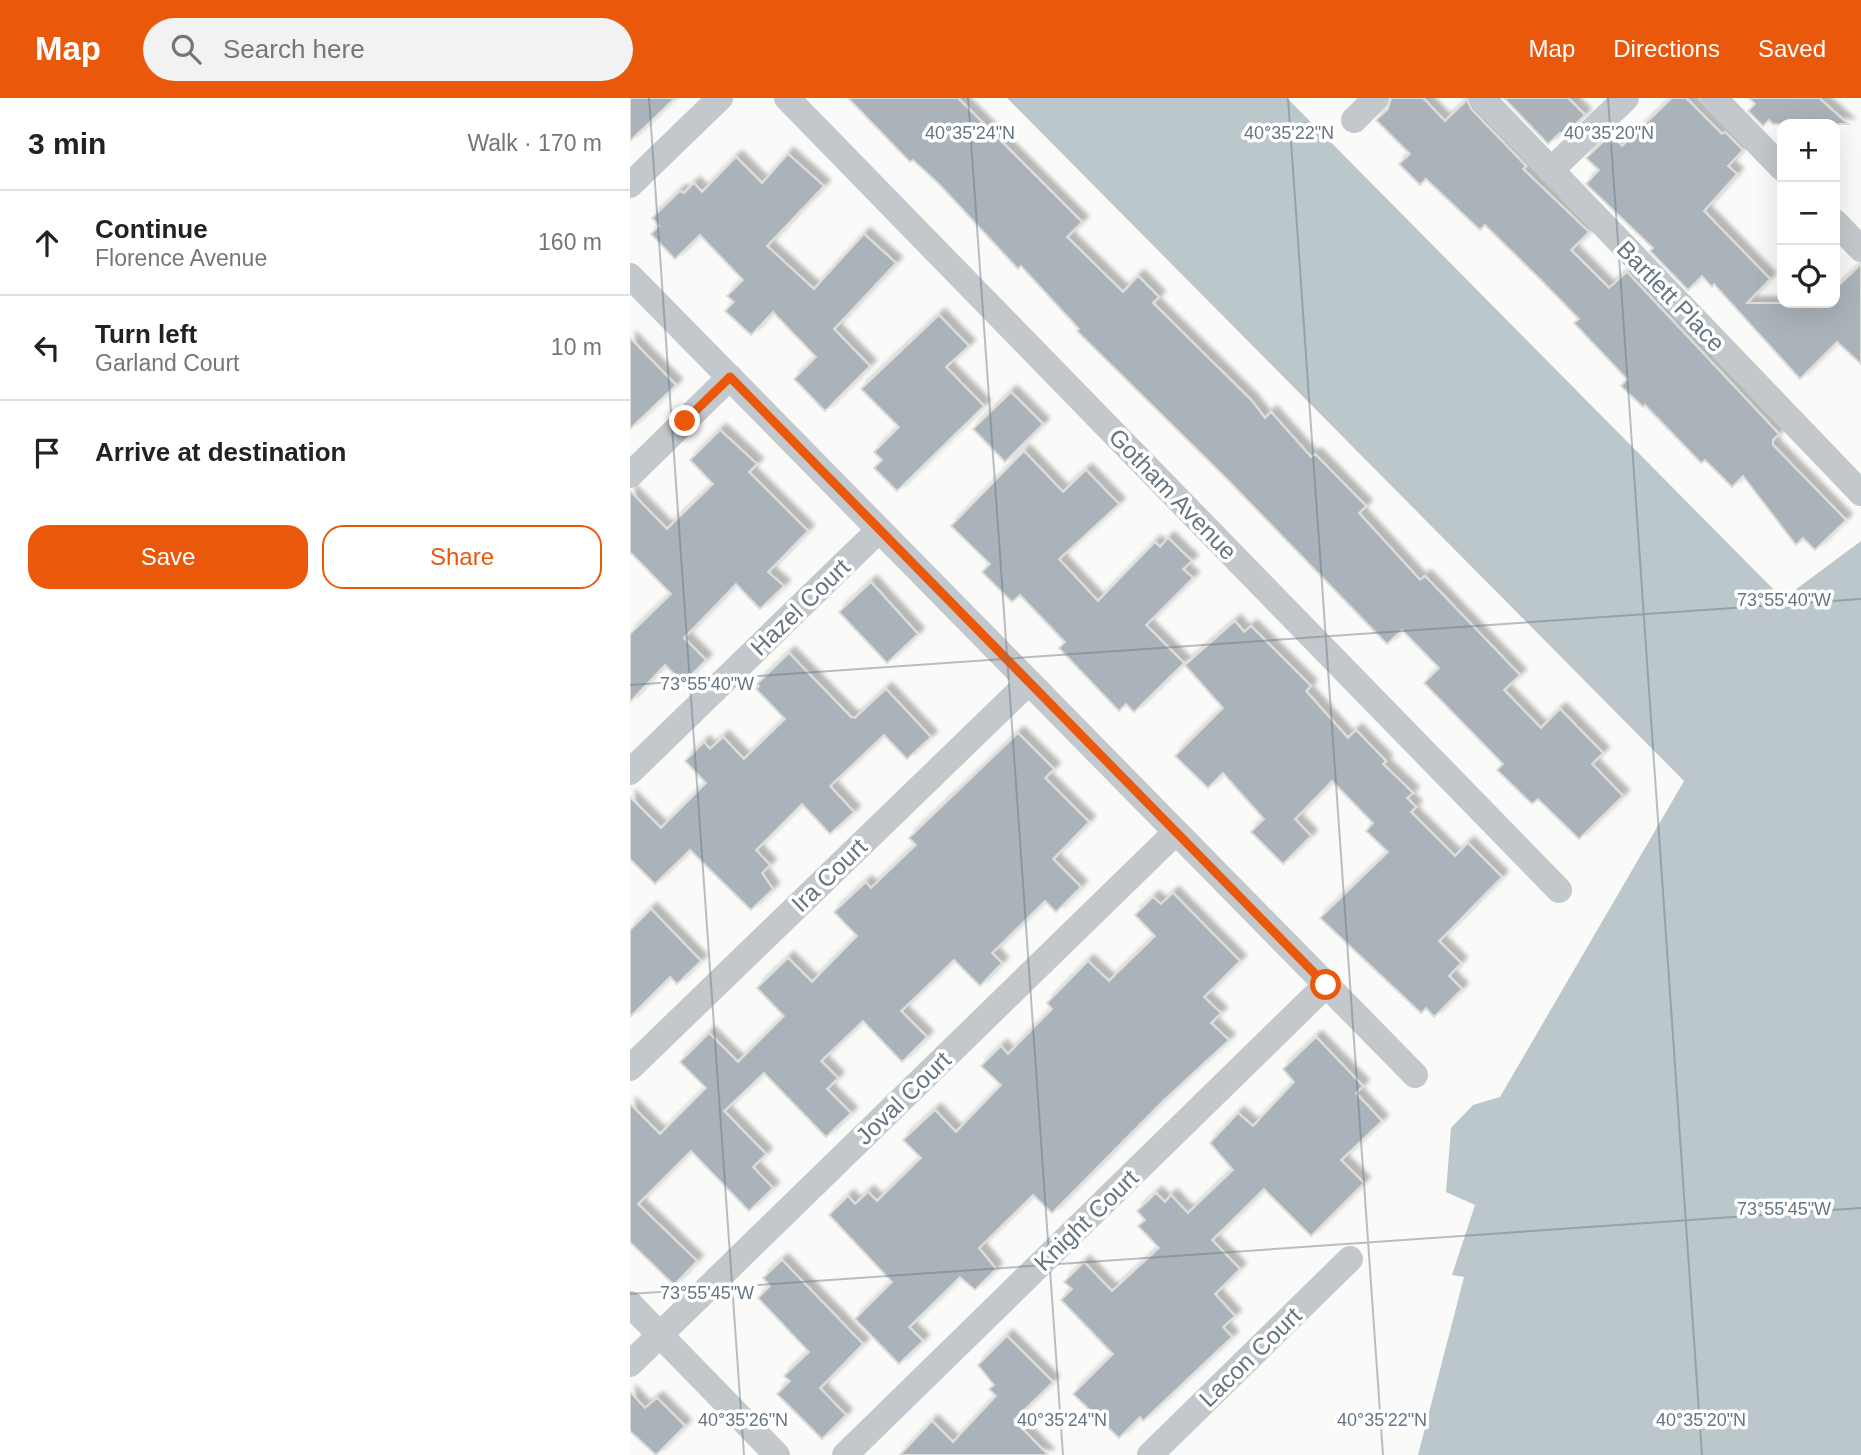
<!DOCTYPE html>
<html lang="en">
<head>
<meta charset="utf-8">
<style>
  body { margin:0; font-family:Helvetica,sans-serif; background:#f2f2f2; color:#222 }
  .controls { position:absolute; right:21px; top:21px; display:grid; overflow:hidden; border-radius:14px; box-shadow:0 7px 28px #0002 }
  .controls button { width:63px; height:63px; display:grid; place-items:center; padding:0; border:0; border-bottom:2px solid #e0e0e0; background:#fff; color:#222; font:35px sans-serif }
  .stop { position:absolute; width:21px; height:21px; margin:-16px; border:5px solid #ea580c; border-radius:50%; background:#fff }
  .stop.end { background:#ea580c; border-color:#fff; box-shadow:0 2px 7px #0008 }
  .list { margin:0; padding:0; list-style:none }
  h2 { display:flex; justify-content:space-between; align-items:center; height:91px; margin:0; padding:0 28px; font-size:30px }
  h2 small { font-size:23px; font-weight:400; color:#767676 }
  .list li { display:grid; grid-template-columns:46px 1fr auto; gap:21px; align-items:center; box-sizing:border-box; height:105px; padding:0 28px; border-top:2px solid #e0e0e0 }
  .list b { display:block; font-size:26px; white-space:nowrap }
  .list p { margin:0; font-size:23px; white-space:nowrap; color:#767676 }
  .list em { font-size:23px; font-style:normal; color:#767676 }
  .actions { display:flex; gap:14px; padding:21px 28px }
  .actions a { flex:1; padding:16px 0; border:2px solid #ea580c; border-radius:21px; text-align:center; font-size:24px; color:#ea580c }
  .actions .main { background:#ea580c; color:#fff }
  .icon { flex:none; width:38px; height:38px; fill:none; stroke:currentColor; stroke-width:2; stroke-linecap:round; stroke-linejoin:round }
  .map { position:relative; flex:none; width:1231px; height:1357px; overflow:hidden }
  header { display:flex; align-items:center; gap:42px; box-sizing:border-box; height:98px; padding:0 35px; background:#ea580c; color:#fff }
  header strong { font-size:33px }
  nav { display:flex; gap:38px; margin-inline-start:auto; font-size:24px }
  .search { width:490px; height:63px; background:#f2f2f2; display:flex; align-items:center; gap:18px; box-sizing:border-box; padding:0 24px; border-radius:38px; color:#767676; font-size:26px }
  main { display:flex }
  aside { flex:1; background:#fff }
  .map>svg:first-child { display:block }
  .water { fill:#bbc7cb }
  .building { fill:#aab3b9; stroke:#dcdcda; stroke-width:2; filter:url(#shadow) }
  .lines { fill:none; stroke-linecap:round; stroke-linejoin:round }
  .street { stroke:#c3c8cc; stroke-width:26 }
  .route { stroke:#ea580c; stroke-width:9 }
  .ticks { fill:none; stroke:#657683; stroke-width:2; stroke-opacity:0.45 }
  .labels { text-anchor:middle; dominant-baseline:central; stroke-width:7; stroke-linejoin:round; paint-order:stroke }
  .street-label { font-size:24px; fill:#657683; stroke:#fff }
  .ticks-label { font-size:18px; text-anchor:middle; fill:#657683; stroke:#fff; stroke-width:7; stroke-linejoin:round; paint-order:stroke }
</style>
</head>
<body>
<header>
<strong>Map</strong>
<div class="search"><svg class="icon" aria-label="search" viewBox="0 0 24 24"><circle cx="10" cy="10" r="6"/><path d="M15 15l6 6"/></svg>Search here</div>
<nav><a>Map</a><a>Directions</a><a>Saved</a></nav>
</header>
<main>
<aside>
<h2>3 min<small>Walk · 170 m</small></h2>
<ul class="list">
<li><svg class="icon" aria-label="ahead" viewBox="0 0 24 24"><path d="M12 20V5M6 11l6-6 6 6"/></svg><div><b>Continue</b><p>Florence Avenue</p></div><em>160 m</em></li>
<li><svg class="icon" aria-label="left" viewBox="0 0 24 24"><path d="M17 20v-9H6M10 6l-5 5 5 5"/></svg><div><b>Turn left</b><p>Garland Court</p></div><em>10 m</em></li>
<li><svg class="icon" aria-label="arrive" viewBox="0 0 24 24"><path d="M6 21V4h12l-3 4 3 4H6"/></svg><div><b>Arrive at destination</b></div></li>
</ul>
<div class="actions"><a class="main">Save</a><a>Share</a></div>
</aside>
<div class="map">
<svg width="1231" height="1357" viewBox="0 0 1231 1357">
  <defs>
    <filter id="shadow"><feDropShadow dx="6" dy="-6" stdDeviation="2" flood-color="#0004"/></filter>
  </defs>
  <rect width="100%" height="100%" fill="#fafaf8"/>
  <path class="water" d="M 377,0 L 657,0 L 1153,501 L 1231,443 L 1231,1357 L 788,1357 L 834,1179 L 822,1177 L 845,1107 L 816,1094 L 821,1030 L 843,1007 L 870,999 L 1054,683 Z"/>
  <path class="building" d="M 0,0 L 45,0 L 0,43 Z
    M 218,0 L 328,0 L 452,124 L 437,139 L 493,194 L 508,178 L 529,199 L 523,205 L 622,303 L 635,320 L 641,314 L 681,359 L 685,356 L 736,408 L 729,415 L 790,482 L 795,478 L 890,577 L 874,592 L 911,630 L 930,611 L 973,655 L 962,666 L 993,698 L 949,741 L 908,701 L 902,706 L 867,672 L 873,666 L 794,585 L 809,570 L 772,532 L 757,546 L 596,380 L 447,233 L 449,231 L 391,168 L 388,171 L 310,87 L 283,62 L 280,64 Z
    M 761,0 L 793,0 L 815,23 L 837,2 L 841,11 L 896,68 L 893,71 L 959,134 L 941,152 L 979,190 L 997,174 L 1149,336 L 1143,342 L 1143,347 L 1216,422 L 1185,452 L 1173,440 L 1166,447 L 1113,378 L 1102,389 L 1075,362 L 1071,365 L 1015,307 L 1013,309 L 991,288 L 997,281 L 944,225 L 949,221 L 911,182 L 855,127 L 850,132 L 796,81 L 790,87 L 769,66 L 780,56 L 746,22 L 758,11 Z
    M 874,0 L 938,0 L 955,17 L 933,38 L 930,35 L 918,46 Z
    M 1042,0 L 1056,0 L 1092,36 L 1095,34 L 1113,52 L 1098,68 L 1107,76 L 1074,113 L 1140,181 L 1117,205 L 1205,205 L 1205,191 L 1231,166 L 1231,266 L 1207,244 L 1170,281 L 1084,186 L 1082,189 L 1072,178 L 1058,192 L 1020,153 L 1023,150 L 956,86 L 969,72 L 956,60 L 977,40 L 981,44 L 985,40 L 992,48 Z
    M 1119,0 L 1189,0 L 1218,26 L 1143,26 L 1139,22 L 1133,28 L 1118,13 L 1125,6 Z
    M 158,56 L 194,88 L 137,148 L 184,191 L 234,136 L 266,165 L 204,231 L 240,268 L 195,313 L 164,281 L 186,259 L 143,214 L 121,237 L 95,213 L 104,204 L 97,198 L 113,182 L 70,137 L 45,161 L 21,136 L 29,128 L 22,120 L 50,93 L 54,95 L 64,85 L 72,94 L 106,59 L 132,85 Z
    M 309,217 L 339,248 L 316,269 L 354,308 L 267,393 L 244,370 L 252,362 L 244,354 L 269,329 L 231,291 Z
    M 0,240 L 46,287 L 0,331 Z
    M 381,294 L 413,326 L 375,364 L 343,331 Z
    M 90,332 L 127,366 L 119,374 L 178,433 L 138,474 L 154,488 L 130,511 L 106,486 L 54,540 L 76,562 L 53,585 L 35,567 L 0,604 L 0,536 L 41,496 L 0,454 L 0,393 L 37,431 L 83,386 L 60,362 Z
    M 394,353 L 433,394 L 456,372 L 489,406 L 429,461 L 468,503 L 525,444 L 530,449 L 538,440 L 562,463 L 553,471 L 563,480 L 516,527 L 554,565 L 504,614 L 496,606 L 489,613 L 429,550 L 435,544 L 390,497 L 382,504 L 352,474 L 360,466 L 321,428 Z
    M 241,484 L 288,536 L 257,565 L 209,514 Z
    M 605,523 L 614,534 L 621,528 L 681,588 L 676,593 L 718,640 L 726,632 L 756,663 L 753,666 L 783,695 L 777,700 L 786,709 L 781,714 L 825,758 L 838,745 L 872,779 L 809,843 L 831,865 L 819,878 L 832,891 L 804,919 L 796,910 L 791,915 L 690,820 L 758,754 L 736,733 L 743,725 L 702,683 L 665,721 L 681,738 L 653,766 L 621,734 L 634,721 L 593,675 L 578,690 L 545,658 L 593,610 L 555,567 Z
    M 159,555 L 221,619 L 225,620 L 256,591 L 301,639 L 277,661 L 254,637 L 200,688 L 224,714 L 200,736 L 172,706 L 126,752 L 140,767 L 132,775 L 143,791 L 121,812 L 60,752 L 25,786 L 0,761 L 0,699 L 31,730 L 76,685 L 55,663 L 74,644 L 80,651 L 93,639 L 114,661 L 155,621 L 126,591 L 129,588 L 127,586 Z
    M 388,635 L 424,671 L 415,680 L 459,724 L 423,761 L 451,789 L 426,814 L 415,803 L 362,855 L 372,865 L 350,888 L 324,862 L 271,913 L 297,939 L 272,964 L 233,923 L 191,963 L 208,980 L 197,991 L 221,1015 L 196,1039 L 134,975 L 94,1013 L 136,1056 L 123,1069 L 143,1090 L 119,1113 L 61,1053 L 8,1106 L 67,1163 L 44,1187 L 0,1144 L 0,1006 L 30,1036 L 76,990 L 50,964 L 79,935 L 108,964 L 154,918 L 127,890 L 158,860 L 182,884 L 227,838 L 204,814 L 236,784 L 241,790 L 286,747 L 279,740 Z
    M 543,795 L 610,863 L 574,899 L 591,915 L 581,925 L 599,942 L 534,1002 L 422,1115 L 403,1097 L 349,1150 L 366,1171 L 345,1192 L 330,1179 L 279,1229 L 293,1243 L 269,1266 L 225,1221 L 262,1184 L 199,1117 L 218,1098 L 225,1106 L 238,1094 L 247,1103 L 291,1060 L 273,1042 L 305,1012 L 326,1034 L 371,987 L 351,968 L 371,948 L 378,956 L 422,911 L 417,905 L 458,863 L 479,883 L 525,838 L 505,817 L 523,799 L 531,806 Z
    M 21,811 L 71,863 L 47,886 L 40,879 L 0,919 L 0,832 Z
    M 686,939 L 733,988 L 726,995 L 752,1023 L 711,1062 L 734,1085 L 681,1138 L 634,1091 L 582,1142 L 610,1171 L 585,1196 L 605,1218 L 593,1229 L 602,1239 L 513,1323 L 510,1319 L 489,1340 L 443,1296 L 483,1256 L 431,1202 L 442,1191 L 434,1184 L 454,1164 L 482,1193 L 529,1150 L 508,1128 L 515,1122 L 507,1113 L 526,1095 L 535,1104 L 541,1097 L 558,1115 L 603,1072 L 580,1045 L 608,1015 L 623,1028 L 664,984 L 653,971 Z
    M 152,1162 L 233,1246 L 190,1290 L 216,1317 L 192,1341 L 147,1296 L 160,1283 L 154,1278 L 179,1254 L 128,1200 L 140,1188 L 133,1180 Z
    M 377,1238 L 423,1284 L 384,1322 L 418,1357 L 270,1357 L 302,1323 L 323,1344 L 366,1298 L 359,1291 L 364,1287 L 348,1267 Z
    M 0,1294 L 15,1310 L 27,1300 L 55,1328 L 26,1357 L 0,1333 Z"/>
  <g class="lines">
    <path class="street" d="M 157,0 L 929,792
      M 852,0 L 1231,395
      M 1084,0 L 1152,70
      M 724,22 L 746,0
      M 921,72 L 996,0
      M 0,87 L 90,0
      M 1205,124 L 1231,151
      M 0,178 L 785,977
      M 0,377 L 100,279
      M 0,674 L 249,432
      M 0,970 L 399,584
      M 0,1206 L 147,1357
      M 0,1266 L 546,734
      M 215,1357 L 696,887
      M 520,1357 L 720,1161"/>
  </g>
  <g class="lines">
    <path class="route" d="M 55,323 L 100,279 L 696,887"/>
  </g>
  <path class="ticks" d="M 19,0 L 114,1357M 338,0 L 433,1357M 658,0 L 753,1357M 978,0 L 1072,1357M 0,587 L 1231,501M 0,1196 L 1231,1110"/>
  <g class="labels">
    <g class="street-label">
      <text transform="translate(1041 198) rotate(46)">Bartlett Place</text>
      <text transform="translate(543 396) rotate(46)">Gotham Avenue</text>
      <text transform="translate(170 509) rotate(-44)">Hazel Court</text>
      <text transform="translate(199 777) rotate(-44)">Ira Court</text>
      <text transform="translate(273 1000) rotate(-44)">Joval Court</text>
      <text transform="translate(456 1122) rotate(-44)">Knight Court</text>
      <text transform="translate(620 1259) rotate(-44)">Lacon Court</text>
    </g>
  </g>
  <g class="ticks-label">
    <text x="340" y="41">40°35'24"N</text>
    <text x="659" y="41">40°35'22"N</text>
    <text x="979" y="41">40°35'20"N</text>
    <text x="1154" y="508">73°55'40"W</text>
    <text x="77" y="592">73°55'40"W</text>
    <text x="1154" y="1117">73°55'45"W</text>
    <text x="77" y="1201">73°55'45"W</text>
    <text x="113" y="1328">40°35'26"N</text>
    <text x="432" y="1328">40°35'24"N</text>
    <text x="752" y="1328">40°35'22"N</text>
    <text x="1071" y="1328">40°35'20"N</text>
  </g>
</svg>
<div class="controls">
<button>+</button>
<button>−</button>
<button><svg class="icon" aria-label="locate" viewBox="0 0 24 24"><circle cx="12" cy="12" r="6"/><path d="M12 2v4M12 18v4M2 12h4M18 12h4"/></svg></button>
</div>
<div class="stop" style="left:696px;top:887px"></div>
<div class="stop end" style="left:55px;top:323px"></div>
</div>
</main>
</body>
</html>
